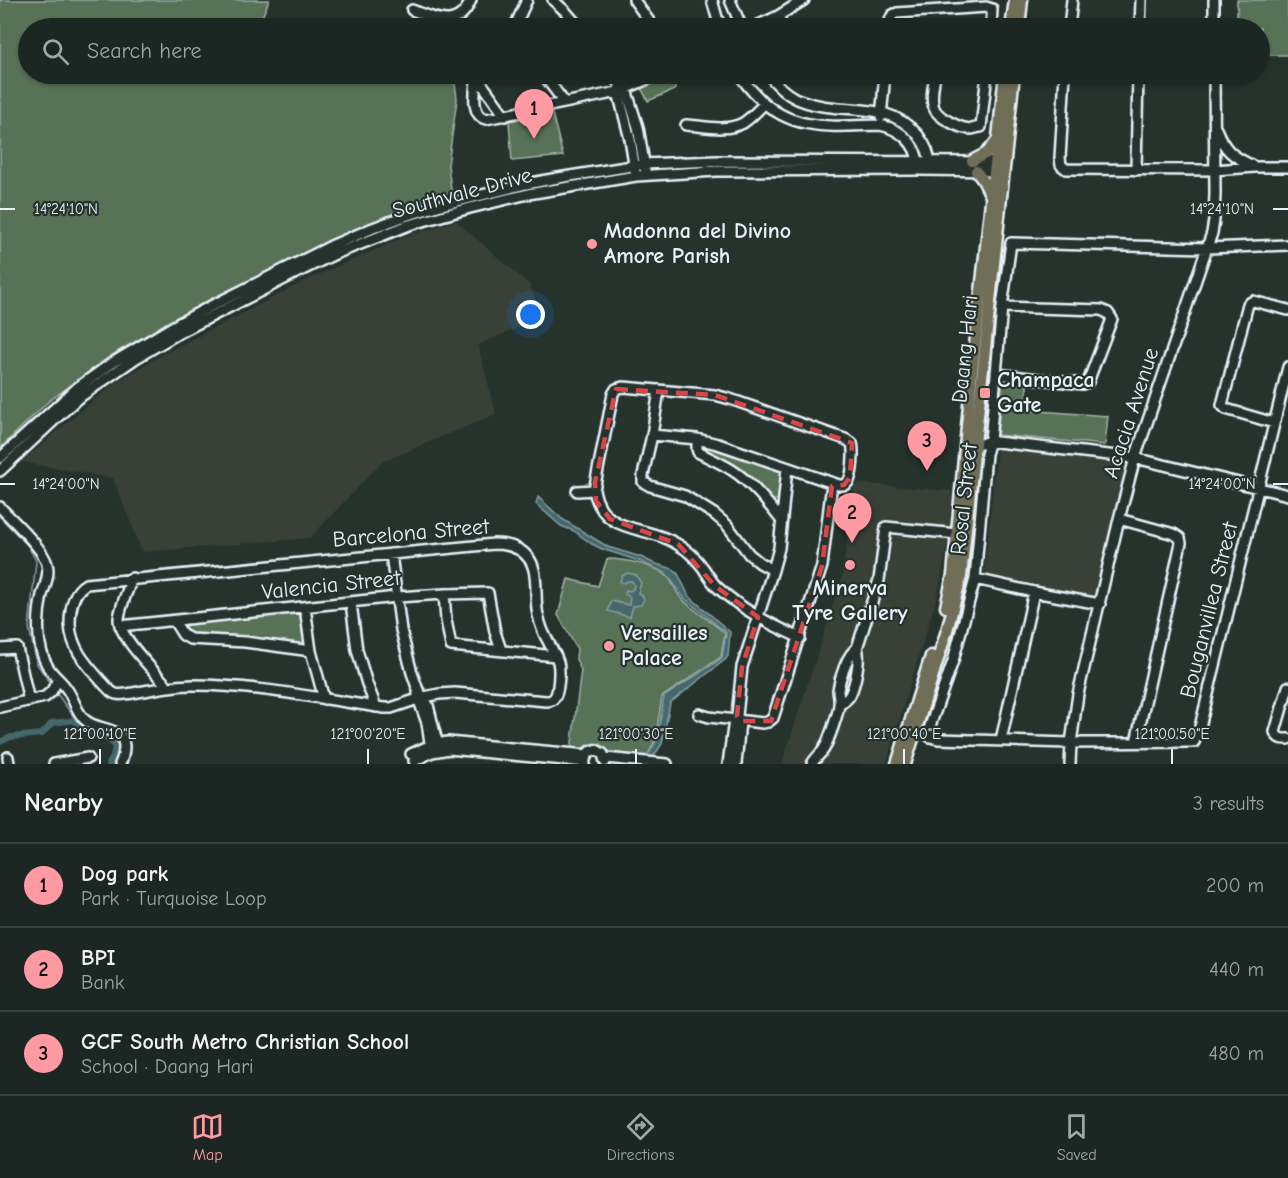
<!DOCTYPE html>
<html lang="en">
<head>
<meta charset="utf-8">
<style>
  body { margin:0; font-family:"Comic Neue",sans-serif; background:#252e2a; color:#f1f3f6 }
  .you { position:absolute; left:531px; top:315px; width:21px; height:21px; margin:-15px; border:4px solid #fff; border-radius:50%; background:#1a73e8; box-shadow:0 0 0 9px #1a73e833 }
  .badge { display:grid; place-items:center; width:39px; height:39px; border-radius:50%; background:#ff9aa2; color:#111; font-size:20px; font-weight:700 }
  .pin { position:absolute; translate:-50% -50px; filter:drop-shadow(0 2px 3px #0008) }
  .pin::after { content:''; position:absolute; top:32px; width:21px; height:18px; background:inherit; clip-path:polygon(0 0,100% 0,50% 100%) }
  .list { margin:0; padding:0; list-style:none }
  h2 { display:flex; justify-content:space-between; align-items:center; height:78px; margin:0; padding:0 24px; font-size:26px }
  h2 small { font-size:20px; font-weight:400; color:#a0a5a5 }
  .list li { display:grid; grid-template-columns:39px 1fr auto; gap:18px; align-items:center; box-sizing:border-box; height:84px; padding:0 24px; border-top:2px solid #3a4340 }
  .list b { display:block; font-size:22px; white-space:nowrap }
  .list p { margin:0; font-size:20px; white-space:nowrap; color:#a0a5a5 }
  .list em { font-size:20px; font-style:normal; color:#a0a5a5 }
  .icon { flex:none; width:33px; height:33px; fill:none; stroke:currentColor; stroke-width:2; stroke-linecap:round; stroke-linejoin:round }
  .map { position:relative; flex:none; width:1288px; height:764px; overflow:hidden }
  .search { position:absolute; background:#1c2622; box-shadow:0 2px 4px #0004; left:18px; right:18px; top:18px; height:66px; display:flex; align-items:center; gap:15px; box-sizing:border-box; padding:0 21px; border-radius:33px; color:#a0a5a5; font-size:22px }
  .sheet { height:330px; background:#1c2622 }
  nav { display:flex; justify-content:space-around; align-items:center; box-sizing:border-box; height:84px; border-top:2px solid #3a4340; background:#1c2622; font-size:16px; color:#a0a5a5 }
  nav a { display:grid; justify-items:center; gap:3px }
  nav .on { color:#ff9aa2 }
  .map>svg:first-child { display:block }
  .built { fill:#384137 }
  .green { fill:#597258; stroke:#a0b2a8; stroke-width:1.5 }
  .water { fill:#44676b; stroke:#869ea3; stroke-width:1.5 }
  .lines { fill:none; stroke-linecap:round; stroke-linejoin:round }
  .stream { stroke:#869ea3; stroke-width:1.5 }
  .canal { stroke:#44676b; stroke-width:6 }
  .river { stroke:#44676b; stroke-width:10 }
  .minor-casing { stroke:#e8f1f8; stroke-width:14 }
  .major-casing { stroke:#e8f1f8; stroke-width:15 }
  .minor { stroke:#26332d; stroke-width:9 }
  .major { stroke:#716e59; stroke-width:10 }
  .marked { fill:none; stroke:#d94647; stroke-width:4.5; stroke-dasharray:12 8; stroke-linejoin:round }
  .ticks { fill:none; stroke:#e8f1f8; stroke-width:2 }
  .poi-dot { fill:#ff9aa2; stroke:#26332d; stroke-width:2 }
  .labels { text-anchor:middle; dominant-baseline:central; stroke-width:4.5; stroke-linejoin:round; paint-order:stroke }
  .street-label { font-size:22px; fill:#e8f1f8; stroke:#26332d }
  .poi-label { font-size:22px; font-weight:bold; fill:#e8f1f8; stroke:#26332d; text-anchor:start }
  .ticks-label { font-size:15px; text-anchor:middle; fill:#e8f1f8; stroke:#26332d; stroke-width:4.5; stroke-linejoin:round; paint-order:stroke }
</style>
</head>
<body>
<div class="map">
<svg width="1288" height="764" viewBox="0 0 1288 764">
  <rect width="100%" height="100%" fill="#26332d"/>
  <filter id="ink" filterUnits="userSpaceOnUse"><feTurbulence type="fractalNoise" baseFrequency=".0167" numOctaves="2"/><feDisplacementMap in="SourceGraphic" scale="12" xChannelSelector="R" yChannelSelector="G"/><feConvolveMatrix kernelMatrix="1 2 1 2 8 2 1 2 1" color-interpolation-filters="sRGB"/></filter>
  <g filter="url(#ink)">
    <path class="built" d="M 456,221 L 530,285 L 542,317 L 478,345 L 496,414 L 382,462 L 310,538 L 142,552 L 113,478 L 21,462 L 112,385 L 161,355 L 311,278 L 407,236 Z
      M 997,449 L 1126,464 L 1095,596 L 984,575 Z
      M 854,483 L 952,491 L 947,548 L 938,593 L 886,764 L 782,764 L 843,574 Z"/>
    <path class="green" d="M 0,0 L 269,0 L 263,15 L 260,28 L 28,28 L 28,74 L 451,74 C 456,81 456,91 457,99 L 448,165 L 452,197 L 374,222 L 246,284 L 120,350 L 50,400 L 0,448 Z
      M 1237,0 L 1288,0 L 1288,55 L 1260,55 L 1260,28 L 1237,28 Z
      M 667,74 L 669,74 L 676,89 L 648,101 L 640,86 Z
      M 552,113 L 563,156 L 512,161 L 509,121 Z
      M 1003,378 L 1028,381 L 1024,410 L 1108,416 L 1105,445 L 997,435 Z
      M 702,444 L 780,470 L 782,473 L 779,498 L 777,500 L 772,500 L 755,483 L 701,449 Z
      M 607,559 C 624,559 657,565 669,578 C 674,584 676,592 681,598 C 693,610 712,622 725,633 L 721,657 L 662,697 L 655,740 L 647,757 L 611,753 L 601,744 L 594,743 L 587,745 L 581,750 L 571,750 L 581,670 L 576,659 L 577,649 L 558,615 L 568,579 L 598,586 Z
      M 296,611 L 302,616 L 305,636 L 304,642 L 300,645 C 271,640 240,636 211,635 C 204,635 194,637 188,633 C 184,631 184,629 183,625 L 186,623 Z"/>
    <path class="water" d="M 538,497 L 562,519 L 608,547 L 641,557 L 653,563 L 673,569 L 678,574 L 689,596 L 730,632 L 728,656 L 726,659 L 670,703 L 662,744 L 653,757 L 647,757 L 657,740 L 664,697 L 722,658 L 726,635 L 726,632 L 684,598 L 666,573 L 639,561 L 602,549 L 592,544 L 574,531 L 561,526 L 536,504 Z
      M 627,573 L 636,575 L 641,583 L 638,593 L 642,595 L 644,599 L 641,605 L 633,606 L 630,617 L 608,611 L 611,601 L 629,605 L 630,597 L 625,594 L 626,590 L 630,591 L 633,589 L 634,585 L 632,581 L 628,581 L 624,583 L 620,582 L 622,576 Z"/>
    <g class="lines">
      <path class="stream" d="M 0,517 L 28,546 L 36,561 L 29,628 L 37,664 L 51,684
        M 55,691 L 76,720"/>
      <path class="canal" d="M 0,742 L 11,737 L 42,734 L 52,723 L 76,720"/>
      <path class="river" d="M 76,720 L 91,731 L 110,738 L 117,745 L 115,758 L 111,764"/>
      <defs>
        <path id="minor" d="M 553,0 L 565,11 L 580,28
          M 634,0 L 654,28
          M 712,0 L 720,28
          M 730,0 L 742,28
          M 1214,0 L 1214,28
          M 412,10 C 436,19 458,31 471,0
          M 778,16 L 783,28
          M 514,28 L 527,0
          M 752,28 L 778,16 L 804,0
          M 890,28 C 890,21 889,15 897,13 L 986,7 L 992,9 L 991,28
          M 1069,28 L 1072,0
          M 1140,28 L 1141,0
          M 477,74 C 476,86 469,115 486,119 L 618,92 L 659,74
          M 543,74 L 564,102
          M 613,74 L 620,84 L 626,89 L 638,127 L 645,169
          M 740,74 C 744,82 750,89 757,96 C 792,133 834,126 880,125 C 900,129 917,143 918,164
          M 768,74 C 776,84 788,96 800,100 C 843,117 884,97 918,135 C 925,144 930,153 930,165
          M 935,74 C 934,84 930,98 934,108 C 938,118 961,129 971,129 C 974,129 977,127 981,127 L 987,74
          M 1065,74 L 1060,158 L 1061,165 L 1066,169 L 1214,170 L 1255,167 L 1288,167
          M 477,77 L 505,116
          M 620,87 L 618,92 L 630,139 L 635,170
          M 881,117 L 885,74
          M 686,125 C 704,126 726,132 743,123 C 751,118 758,110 764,104
          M 1216,129 C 1225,151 1232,156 1253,166
          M 1136,170 L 1138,74
          M 1288,245 L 1207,248 L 1011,243 L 1002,307 L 990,441 L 986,454 L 975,579 L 953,661 L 929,729 L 930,737 L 938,739 L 1071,743 L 1194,742 L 1199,731 L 1288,367
          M 996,374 L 1082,384 L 1088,382 L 1112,319 L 1108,313 L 1101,310 L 1002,307
          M 659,390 L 652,435 L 643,475 L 643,482 L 650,486 L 685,496 L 714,514 L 727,525 L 749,554 L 760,563 L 773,570
          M 1274,423 L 1226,409 L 1222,405 L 1248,304 L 1253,301 L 1288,310
          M 652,435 L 697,439 L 718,444 L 839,485 C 843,485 845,486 848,482 C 853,476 854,450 852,443 L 845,439 L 730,399 L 715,395 L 623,387 L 616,389 L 613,394 L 594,490 C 603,536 646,524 677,544 C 688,550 697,559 704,569 C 708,575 712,582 717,587 C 742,610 770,624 800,638
          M 697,439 L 697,449 L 698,452 C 709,458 721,463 732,470 C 751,482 767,502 781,520
          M 970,443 L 982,444 L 988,441 L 1135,458 L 1288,495
          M 0,458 L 77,388 L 112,363 L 172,327 L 213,305 L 331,246 L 373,228 L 405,216 L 438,206 L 526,184 L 558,178 L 644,164 L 716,161 L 1001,162
          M 0,471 L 77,399 L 136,358 L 177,334 L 294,274 L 335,254 L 409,225 L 470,208 L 528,194 L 636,176 L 716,171 L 918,170 L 999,171
          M 577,491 L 594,490
          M 0,507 C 12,520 43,548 47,564 C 50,574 45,586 42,595 C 37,617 36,647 48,667 C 53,675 61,681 66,688 C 74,698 76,712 85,720 C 97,731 123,726 124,746 C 124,753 123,758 120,764
          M 1119,519 L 1174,534 L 1180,538 L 1181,543 L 1136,742
          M 494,544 C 508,544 522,548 530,560 C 539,574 534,599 538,615 C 540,624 543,633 548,641 C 551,648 556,655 558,662 C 560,669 559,693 554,698 C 552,701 549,701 546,701 L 455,693 L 439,694 L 424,697 L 391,708 L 384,708 C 321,699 257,685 193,685 C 177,685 160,688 144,691 C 136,692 124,696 116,694 C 111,693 107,687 103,683 C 87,665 71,649 70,624 C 70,610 73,591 86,584 Z
          M 391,554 L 401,630 L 412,673 L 418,690 L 428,705 L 439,750
          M 132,578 C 128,590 120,607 119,619 C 118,636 156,673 168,687
          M 975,579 L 1034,592 L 1100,604
          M 444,594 L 446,620 L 451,646 L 556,656
          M 351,603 L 357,650 L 367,684 L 376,707
          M 305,607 L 311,651 L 324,699
          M 174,621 L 183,635 L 190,639 L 245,642 L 311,651
          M 120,626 L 397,597 L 444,594 L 488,593 L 495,632 L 501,650
          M 0,649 L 17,648 L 29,701
          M 1288,687 L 1275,732 C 1278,739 1281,739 1288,739
          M 418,693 L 418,698 L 427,723 L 431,749
          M 839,705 C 843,702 848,699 850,695 C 855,685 861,658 857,648 L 879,580 L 886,527 L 957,534
          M 0,707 L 45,697 L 51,692 L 58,680
          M 699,714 L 709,717 L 763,723 L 768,722 L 773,718 L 822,566 L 832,483
          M 1001,740 L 1034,592
          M 411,754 L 431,745 L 448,742 L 587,755
          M 8,757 L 9,764
          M 605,758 L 667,764
          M 585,759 L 589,752 L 596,750 L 603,754 L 605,762
          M 414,761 L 432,752 L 449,749 L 585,762
          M 54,764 L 88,758
          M 728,764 L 734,720 L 736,718
          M 736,764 L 740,721 L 737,716 L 742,667 L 773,570 L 779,548 L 787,468
          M 812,764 C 815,758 820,755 824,749 C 828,742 839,712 839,704 C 840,699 838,695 838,690 C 840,678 847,654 857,648
          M 1070,764 L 1071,743 L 1078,694 L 1119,519 L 1135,458 L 1212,233 L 1214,220 L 1215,193 L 1214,74"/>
        <path id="major" d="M 1011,28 L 1015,0
          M 1019,28 L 1022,0
          M 972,161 L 987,153 L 996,142
          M 976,171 L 983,180 L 991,196
          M 946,607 L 953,575 L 972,373 L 1005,74
          M 897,764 L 931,656
          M 905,764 L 948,627 L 961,577 L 1014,74"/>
      </defs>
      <use href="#minor" class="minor-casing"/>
      <use href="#major" class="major-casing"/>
      <use href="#minor" class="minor"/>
      <use href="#major" class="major"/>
    </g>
  </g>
  <path class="marked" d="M 616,389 L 715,395 L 852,443 L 850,477 L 844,485 L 832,486 L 822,566 L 771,721 L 740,721 L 737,716 L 742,667 L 758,617 L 715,586 L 678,544 L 610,519 L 596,501 L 595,482 Z"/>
  <path class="ticks" d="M 0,209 L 15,209M 1273,209 L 1288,209M 0,484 L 15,484M 1273,484 L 1288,484M 100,749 L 100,764M 368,749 L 368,764M 636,749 L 636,764M 904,749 L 904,764M 1172,749 L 1172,764"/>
  <g class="poi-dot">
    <circle cx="592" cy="244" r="6"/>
    <rect x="979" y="387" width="12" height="12" rx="3"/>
    <circle cx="850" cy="565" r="6"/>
    <circle cx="609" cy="646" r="6"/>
  </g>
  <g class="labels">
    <g class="street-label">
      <text transform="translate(462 193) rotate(-15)">Southvale Drive</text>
      <text transform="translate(965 349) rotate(-84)">Daang Hari</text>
      <text transform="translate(1131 413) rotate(-72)">Acacia Avenue</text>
      <text transform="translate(964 499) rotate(-84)">Rosal Street</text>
      <text transform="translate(411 533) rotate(-5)">Barcelona Street</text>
      <text transform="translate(331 585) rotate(-6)">Valencia Street</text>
      <text transform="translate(1209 610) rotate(-76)">Bouganvillea Street</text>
    </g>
    <g class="poi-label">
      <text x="604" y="231">Madonna del Divino<tspan x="604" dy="25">Amore Parish</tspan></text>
      <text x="997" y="380">Champaca<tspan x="997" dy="25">Gate</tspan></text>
      <text x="850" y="588" text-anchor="middle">Minerva<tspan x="850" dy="25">Tyre Gallery</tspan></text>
      <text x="621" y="633">Versailles<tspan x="621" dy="25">Palace</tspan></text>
    </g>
  </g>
  <g class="ticks-label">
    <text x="66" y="214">14°24'10"N</text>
    <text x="1222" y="214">14°24'10"N</text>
    <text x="66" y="489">14°24'00"N</text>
    <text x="1222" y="489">14°24'00"N</text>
    <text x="100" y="739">121°00'10"E</text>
    <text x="368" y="739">121°00'20"E</text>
    <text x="636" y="739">121°00'30"E</text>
    <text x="904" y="739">121°00'40"E</text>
    <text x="1172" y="739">121°00'50"E</text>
  </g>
</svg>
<div class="you"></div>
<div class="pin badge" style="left:534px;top:139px">1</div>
<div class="pin badge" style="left:852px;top:543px">2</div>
<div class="pin badge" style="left:927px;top:471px">3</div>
<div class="search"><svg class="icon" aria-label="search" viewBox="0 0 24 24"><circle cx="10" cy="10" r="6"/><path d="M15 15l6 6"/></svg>Search here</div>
</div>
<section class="sheet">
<h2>Nearby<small>3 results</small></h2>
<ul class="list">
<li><span class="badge">1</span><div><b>Dog park</b><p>Park · Turquoise Loop</p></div><em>200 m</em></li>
<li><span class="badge">2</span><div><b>BPI</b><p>Bank</p></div><em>440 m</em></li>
<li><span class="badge">3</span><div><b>GCF South Metro Christian School</b><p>School · Daang Hari</p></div><em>480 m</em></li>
</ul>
</section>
<nav>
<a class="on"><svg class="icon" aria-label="map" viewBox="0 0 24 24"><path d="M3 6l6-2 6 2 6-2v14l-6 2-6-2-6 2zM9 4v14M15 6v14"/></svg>Map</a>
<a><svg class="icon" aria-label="directions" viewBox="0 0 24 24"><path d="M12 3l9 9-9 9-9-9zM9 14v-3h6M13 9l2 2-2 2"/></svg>Directions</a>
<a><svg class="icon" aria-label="saved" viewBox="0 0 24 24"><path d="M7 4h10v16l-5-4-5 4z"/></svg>Saved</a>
</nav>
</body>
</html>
